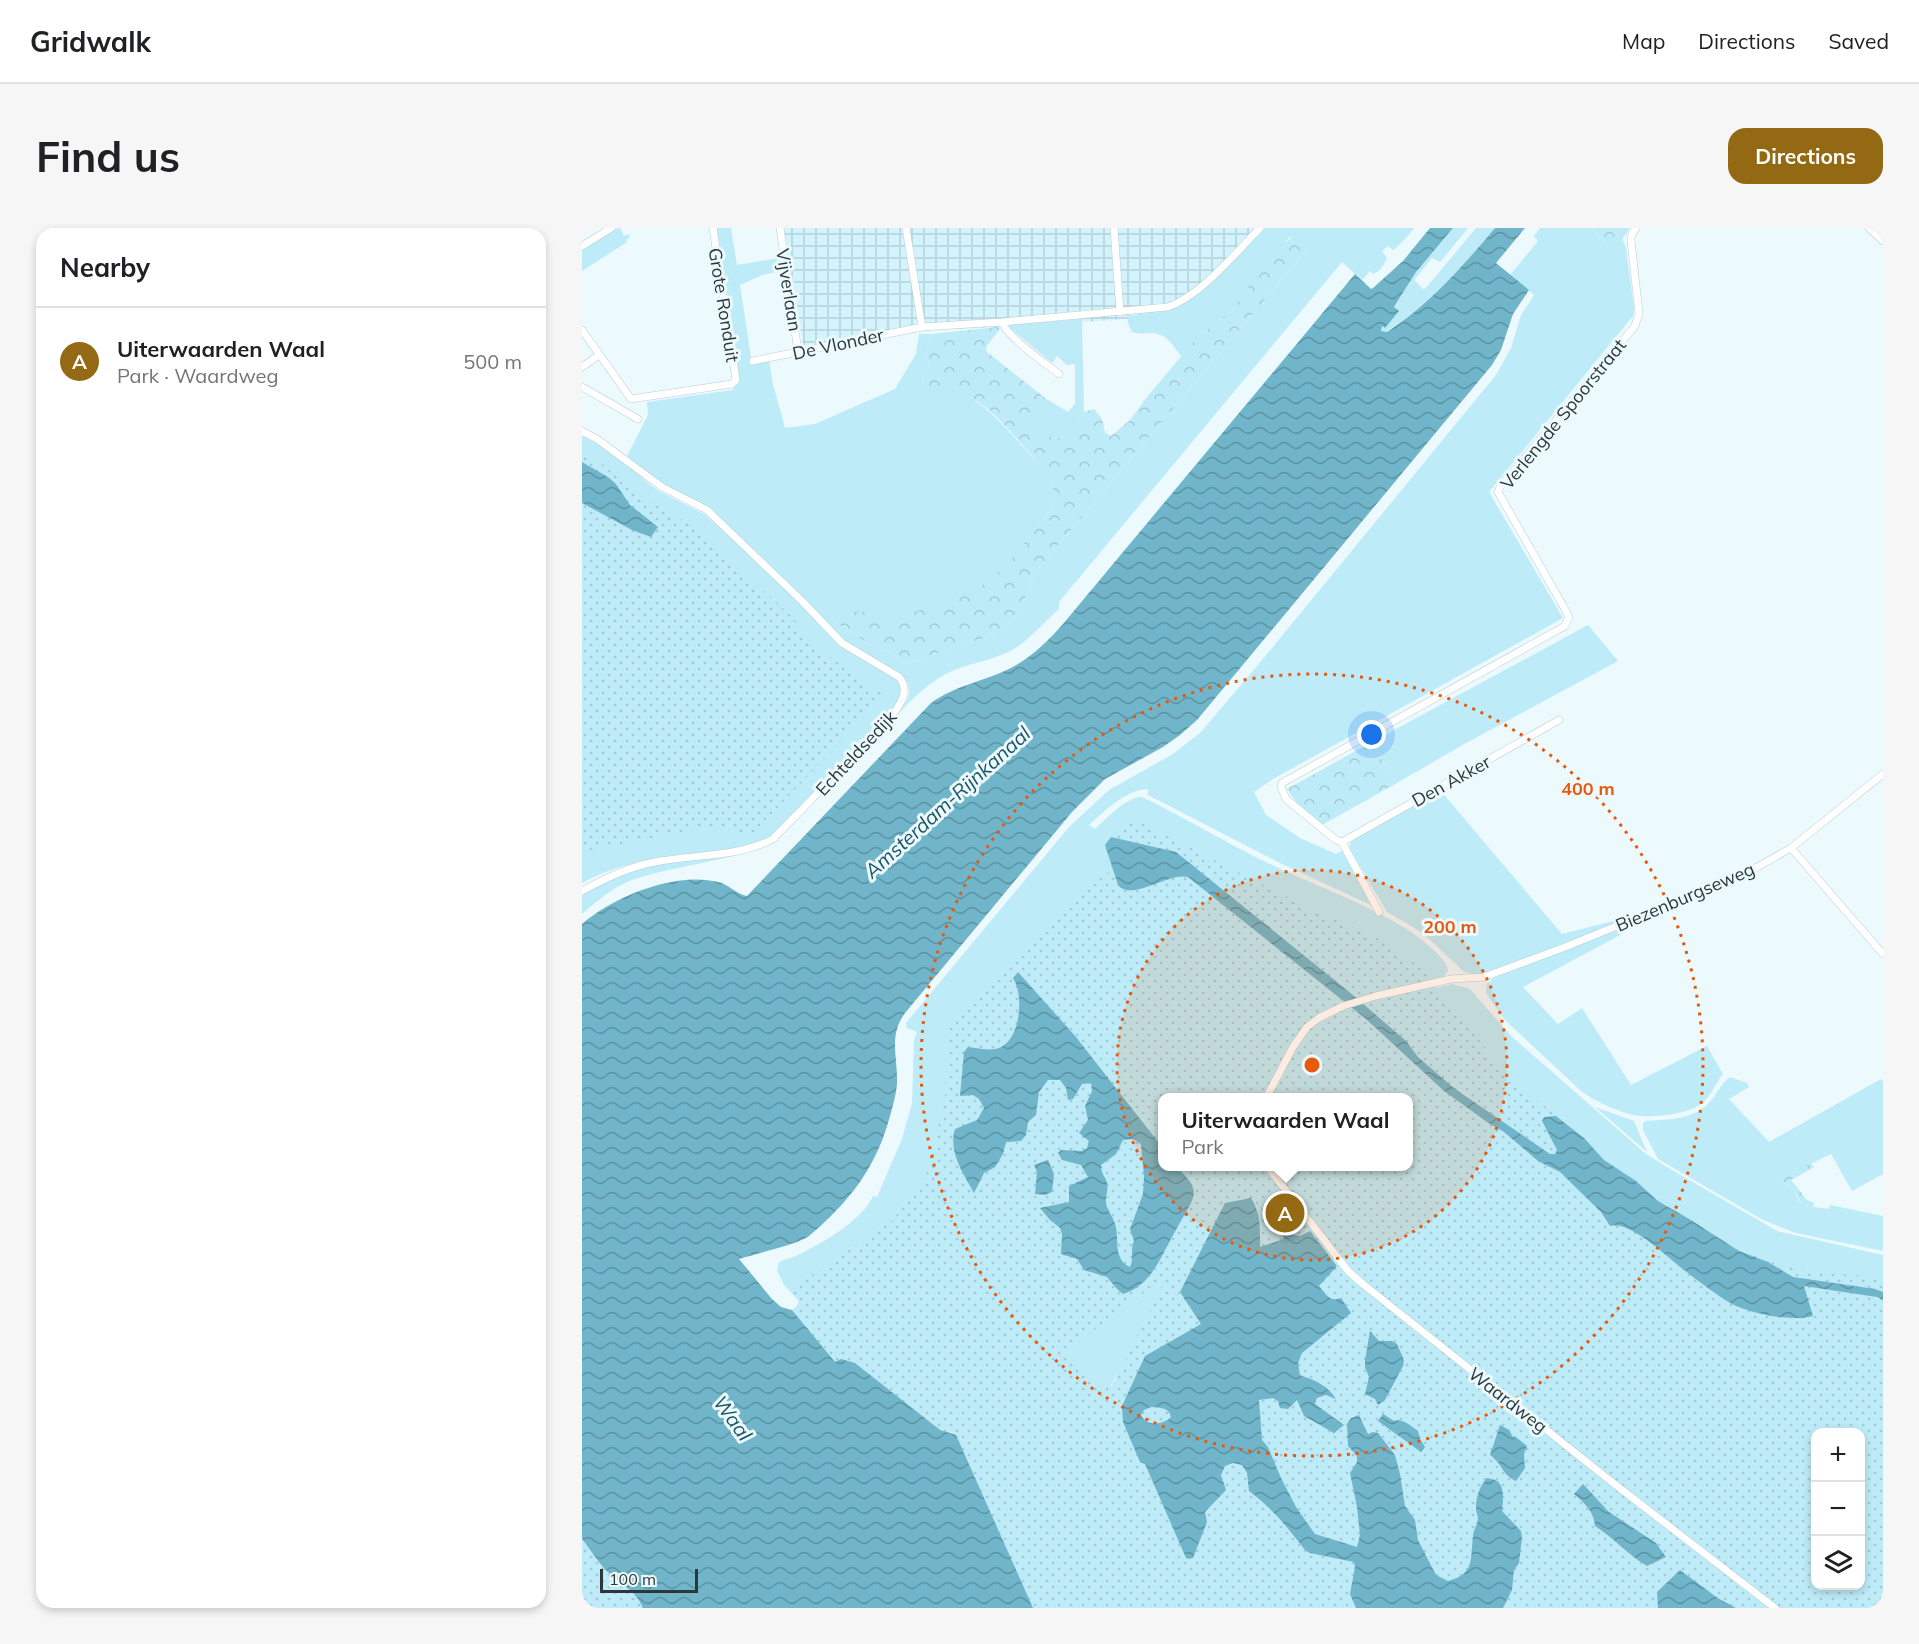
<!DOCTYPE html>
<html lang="en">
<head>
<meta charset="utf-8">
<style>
  body { margin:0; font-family:Mulish,sans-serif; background:#f6f6f6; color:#202124 }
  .controls { position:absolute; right:18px; bottom:18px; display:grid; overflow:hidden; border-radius:12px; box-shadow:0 3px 9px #0003 }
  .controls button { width:54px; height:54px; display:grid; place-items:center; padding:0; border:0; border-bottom:2px solid #e0e0e0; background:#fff; color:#202124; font:30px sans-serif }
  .scale { position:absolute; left:18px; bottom:15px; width:98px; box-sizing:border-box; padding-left:6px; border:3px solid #2d3639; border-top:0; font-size:16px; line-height:21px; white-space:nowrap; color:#2d3639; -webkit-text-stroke:4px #ecf9fd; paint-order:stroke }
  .you { position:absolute; left:790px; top:507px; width:21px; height:21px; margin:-15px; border:4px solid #fff; border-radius:50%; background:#1a73e8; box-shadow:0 0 0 9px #1a73e833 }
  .badge { display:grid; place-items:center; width:39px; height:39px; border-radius:50%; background:#936a13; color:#fff; font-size:20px; font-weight:700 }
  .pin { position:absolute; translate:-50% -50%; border:3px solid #fff; box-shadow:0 2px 6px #0006 }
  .popup { position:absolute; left:576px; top:865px; width:255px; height:78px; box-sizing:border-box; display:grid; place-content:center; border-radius:12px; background:#fff; filter:drop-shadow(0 2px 4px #0005); font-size:20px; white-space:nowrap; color:#757577 }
  .popup b { font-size:22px; color:#202124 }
  .popup::after { content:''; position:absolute; left:50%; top:100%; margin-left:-12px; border:12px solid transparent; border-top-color:#fff }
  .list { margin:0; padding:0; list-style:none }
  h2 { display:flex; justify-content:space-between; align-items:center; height:78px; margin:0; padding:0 24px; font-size:26px }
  h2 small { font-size:20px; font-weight:400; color:#757577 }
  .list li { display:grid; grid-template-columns:39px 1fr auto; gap:18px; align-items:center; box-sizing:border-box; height:108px; padding:0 24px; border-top:2px solid #e0e0e0 }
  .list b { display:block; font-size:22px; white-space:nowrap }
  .list p { margin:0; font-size:20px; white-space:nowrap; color:#757577 }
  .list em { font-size:20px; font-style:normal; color:#757577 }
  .icon { flex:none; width:33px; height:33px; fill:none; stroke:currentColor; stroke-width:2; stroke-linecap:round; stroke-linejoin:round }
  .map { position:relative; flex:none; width:1301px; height:1380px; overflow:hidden; border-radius:18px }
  header { display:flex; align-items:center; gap:36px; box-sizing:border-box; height:84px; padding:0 30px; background:#fff; border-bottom:2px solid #e0e0e0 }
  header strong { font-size:28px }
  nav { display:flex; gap:33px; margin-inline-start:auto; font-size:21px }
  .intro { display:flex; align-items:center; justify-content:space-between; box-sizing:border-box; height:144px; padding:0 36px }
  h1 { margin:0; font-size:42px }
  .button { padding:15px 27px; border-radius:18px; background:#936a13; color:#fff; font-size:21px; font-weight:700 }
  main { display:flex; gap:36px; padding:0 36px }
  aside { flex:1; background:#fff; border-radius:18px; box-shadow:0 3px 9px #0003 }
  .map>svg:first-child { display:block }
  .industrial { fill:url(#industrial-grid) }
  .grass { fill:#beebf8 }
  .forest { fill:url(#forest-crowns) }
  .park { fill:url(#park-dots); fill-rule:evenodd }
  .water { fill:url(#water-waves); fill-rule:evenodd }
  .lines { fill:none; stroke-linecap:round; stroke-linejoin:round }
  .street-casing { stroke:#b8ced5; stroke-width:8 }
  .street { stroke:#fff; stroke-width:7 }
  .ring { fill:none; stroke:#e8590c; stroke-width:3; stroke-dasharray:3 6 }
  .labels { text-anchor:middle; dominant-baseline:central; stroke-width:6; stroke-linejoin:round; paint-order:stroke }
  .street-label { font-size:18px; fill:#2d3639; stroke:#ecf9fd }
  .water-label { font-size:20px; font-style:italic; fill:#1c5664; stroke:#ecf9fd }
  .centre { fill:#e8590c; stroke:#ecf9fd; stroke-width:3 }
  .ring-label { font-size:18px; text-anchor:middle; font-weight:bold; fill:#e8590c; stroke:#ecf9fd; stroke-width:6; stroke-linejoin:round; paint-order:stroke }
</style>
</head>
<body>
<header>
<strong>Gridwalk</strong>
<nav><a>Map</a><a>Directions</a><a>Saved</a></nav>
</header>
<div class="intro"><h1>Find us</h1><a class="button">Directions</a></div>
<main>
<aside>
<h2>Nearby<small></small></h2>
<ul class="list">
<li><span class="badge">A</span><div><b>Uiterwaarden Waal</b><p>Park · Waardweg</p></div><em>500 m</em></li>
</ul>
</aside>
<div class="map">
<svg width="1301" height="1380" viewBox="0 0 1301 1380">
  <defs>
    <pattern id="industrial-grid" width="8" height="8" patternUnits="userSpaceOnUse" patternTransform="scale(1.5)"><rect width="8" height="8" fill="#d4f4fd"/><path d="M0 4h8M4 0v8" fill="none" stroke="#b6d2da"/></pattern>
    <pattern id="forest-crowns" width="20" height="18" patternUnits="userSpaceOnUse" patternTransform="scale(1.5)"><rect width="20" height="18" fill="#beebf8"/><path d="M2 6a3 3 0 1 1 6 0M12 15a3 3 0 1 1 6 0" fill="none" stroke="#a4cad5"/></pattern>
    <pattern id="park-dots" width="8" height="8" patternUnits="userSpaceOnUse" patternTransform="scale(1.5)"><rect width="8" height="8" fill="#beebf8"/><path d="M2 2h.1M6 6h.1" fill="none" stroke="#a4cad5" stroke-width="1.8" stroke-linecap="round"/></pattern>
    <pattern id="water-waves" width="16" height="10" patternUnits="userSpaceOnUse" patternTransform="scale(1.5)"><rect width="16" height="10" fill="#70b5c9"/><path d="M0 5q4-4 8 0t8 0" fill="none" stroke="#5c94a4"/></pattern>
  </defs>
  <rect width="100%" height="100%" fill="#ecf9fd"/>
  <path class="industrial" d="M 201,0 L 696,0 L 608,79 L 572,89 L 429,99 L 338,102 L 222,122 Z"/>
  <path class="grass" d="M 36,0 L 38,0 L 42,8 L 46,6 L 48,10 L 44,12 L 45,14 L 0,43 L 0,22 Z
    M 134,0 L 149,0 L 155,37 L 197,30 L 199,43 L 180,47 L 158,57 L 170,136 L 187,132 L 191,156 L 203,200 L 233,196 L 313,161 L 334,126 L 337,106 L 349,106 L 344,127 L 347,136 L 340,154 L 351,162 C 381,148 427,203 444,222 C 454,233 465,243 470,256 C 473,266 472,274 468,283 C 453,300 440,320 425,337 C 395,369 353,383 310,388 C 284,391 279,375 253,394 L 292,419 L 310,426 L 320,433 L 327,435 C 342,431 356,424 371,419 C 381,415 392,414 402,410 C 431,399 444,376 451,347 L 727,19 L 708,9 L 686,33 L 653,78 L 637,94 L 623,103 L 600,129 C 591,118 586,106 570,105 C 563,105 558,107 550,104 L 546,95 L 545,88 C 567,86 586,83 606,74 L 682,0 L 832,0 C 826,9 819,15 811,22 L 806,18 L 800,23 L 805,30 C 802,37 798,44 791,46 L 788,43 L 780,52 L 760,34 L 477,374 L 477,381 C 462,394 449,410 432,421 C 414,431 394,434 375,441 C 348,451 326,475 307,496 C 320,479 338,466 319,447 L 260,412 L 213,361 L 126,280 L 71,250 L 45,228 L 66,187 L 65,174 L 151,162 L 151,159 L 156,155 L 152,106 Z
    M 871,0 L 886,0 L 860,32 L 858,34 L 850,30 L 832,52 L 841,61 L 843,61 L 894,0 L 913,0 C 880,39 848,76 804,104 L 800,104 L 799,100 L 800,98 L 802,100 L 814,81 L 812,80 L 834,44 Z
    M 958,0 L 1009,0 L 1026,18 L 1040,10 L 1044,20 L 1052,80 L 1051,88 L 907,264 L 981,390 L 691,551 L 672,564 L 684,587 L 718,610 L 754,626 L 761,622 L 793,679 L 698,635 L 566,567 L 565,566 L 567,563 L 565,561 C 542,563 523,583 507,597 L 513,601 C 524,591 545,568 560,569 C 604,590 646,616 690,637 C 735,658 783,675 826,702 C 837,709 866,731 866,743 C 861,751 857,753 849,755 L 536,657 L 580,870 L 494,809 L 589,1046 L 543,1135 L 520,1171 L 215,1078 L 217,1073 L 202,1057 L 195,1042 L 197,1034 C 203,1031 210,1030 216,1027 C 240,1015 280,993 291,968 L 295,969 L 320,911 L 330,876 L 332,812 L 335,804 L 325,800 L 324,795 L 487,599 L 527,562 L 591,526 L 618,505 L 676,437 L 914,147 L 929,120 L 939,87 L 952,67 L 928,47 L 956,13 L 952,8 Z
    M 500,91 L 502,184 L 487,206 L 476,211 L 461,206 L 444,192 L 463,170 L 486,184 L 493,176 L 493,136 L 485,137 L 475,128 L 470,135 L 428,100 L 428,97 Z
    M 0,208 L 24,220 L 41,231 L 67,256 L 77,263 L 122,286 L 205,360 L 241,400 L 316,451 L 320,463 L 315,477 L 206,594 C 171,630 112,625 66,633 C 44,636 20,644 0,655 Z
    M 1006,397 L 1036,433 L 884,515 L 815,555 L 790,514 Z
    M 858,562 L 980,706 L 1047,689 L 965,724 L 895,748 L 881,743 L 846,710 L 831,699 L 805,684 L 767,620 L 769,614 L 774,609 Z
    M 158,626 C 123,636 85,640 50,652 C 31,659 15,673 0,686 L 0,665 L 34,648 L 65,638 Z
    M 1070,690 L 941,759 L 976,796 L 1000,780 L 1049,857 L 1125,818 L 1141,846 C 1133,856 1129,869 1119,876 C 1105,886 1076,889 1059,888 C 1042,887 1012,873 999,863 L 923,792 L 904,765 L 905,756 L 911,750 L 1033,702 Z
    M 870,756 L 888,761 L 929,808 L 1064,926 L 1090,942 L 1195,1003 L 1301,1027 L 1301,1064 L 1211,1049 L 1157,1023 L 1109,992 L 1076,973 L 1054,953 L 1031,940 L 984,895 L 782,777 Z
    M 1148,849 L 1165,855 L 1167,859 L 1147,871 L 1187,914 L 1299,851 L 1301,854 L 1301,946 L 1270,963 L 1249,926 L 1197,952 L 1211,962 L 1218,974 L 1225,978 L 1247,981 L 1248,977 L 1301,988 L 1301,1023 L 1214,1005 L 1181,992 L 1076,931 L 1061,902 L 1061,895 L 1064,893 C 1085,892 1112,891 1127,875 C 1135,867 1138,856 1148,849 Z
    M 1013,879 L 1052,893 L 1065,924 Z"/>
  <path class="forest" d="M 1009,0 L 1048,0 L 1034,20 L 1026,18 Z
    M 720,6 L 726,14 L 727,19 L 451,347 C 443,377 432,398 402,410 C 392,414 381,415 371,419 C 356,424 342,431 327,435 L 320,433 L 310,426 L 292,419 L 253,394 C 258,391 263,386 269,385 C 283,380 299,389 314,387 C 356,380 395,369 424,337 C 440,320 453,300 468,283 C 472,274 473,266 470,256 C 464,241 421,194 407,182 C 397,174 383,165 371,162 C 358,158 351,163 339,164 L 340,154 L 347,136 L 344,127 L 349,106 L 417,99 L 417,102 L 404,119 L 405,124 L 463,170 L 445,192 C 476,218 480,217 502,184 L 512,181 L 520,191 L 523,205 L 529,208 L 548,192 L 564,170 L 614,111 C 627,99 642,91 653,77 C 672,55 691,13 720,6 Z
    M 790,514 L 815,555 L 740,597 L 714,574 L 705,561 Z
    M 1229,935 L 1232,939 L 1209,952 L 1225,972 L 1232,975 L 1231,979 C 1216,977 1219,969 1209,961 C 1206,957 1201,955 1197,952 Z"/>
  <path class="park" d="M 0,226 L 19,235 L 60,269 L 117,302 L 211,390 L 225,409 L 223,411 C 230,420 241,424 250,430 C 268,442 282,458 302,466 L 275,497 L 170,606 L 128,599 L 12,621 L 0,626 Z
    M 549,592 L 562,596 L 722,678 L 727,685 L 740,686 L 795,710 L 842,742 L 860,770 L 870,776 L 887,800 L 931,853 L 997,906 L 1030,937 L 1086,981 L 1150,1019 L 1188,1034 L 1232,1044 L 1284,1048 L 1301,1052 L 1301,1380 L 439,1380 L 210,1082 L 217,1076 L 217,1073 L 208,1062 L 311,992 L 347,942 L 363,868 L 367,802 L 418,742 L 499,666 L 529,642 L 522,618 L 530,607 ZM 580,870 L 826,870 L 826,938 L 580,938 ZM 582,1050 L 582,1054 L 530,1158 L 514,1160 L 501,1145 L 491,1129 L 481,1125 ZM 1234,1204 L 1278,1204 L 1278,1358 L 1234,1358 Z
    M 0,1222 L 131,1380 L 0,1380 Z"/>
  <path class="water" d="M 848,0 L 871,0 L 834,44 L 812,79 L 817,83 L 803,100 L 800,98 L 799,103 L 805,104 C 848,76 880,39 913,0 L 943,0 L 914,35 L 947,62 L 931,86 L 919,122 L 910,137 L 615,492 L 598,507 L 581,519 L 523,551 L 490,584 L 323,785 C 306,808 316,829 315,856 C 314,867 311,877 308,888 C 294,940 268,973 227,1008 C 217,1016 172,1026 157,1031 L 190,1071 L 199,1079 L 210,1082 L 253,1134 L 259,1131 L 273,1135 L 358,1202 L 374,1207 L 451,1380 L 61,1380 C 54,1363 40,1357 27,1345 C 17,1336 9,1322 0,1311 L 0,696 C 31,669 93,643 136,654 C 146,656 154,666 165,668 L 349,475 C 374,457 400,454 427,441 C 449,430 465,414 481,396 L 773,46 L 789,61 L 791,60 L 821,33 Z
    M 0,234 L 26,249 L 34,256 L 48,277 L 76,299 L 69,309 L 50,302 L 0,275 Z
    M 529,609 L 594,624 L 771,767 L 824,813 L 836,829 L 873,861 L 968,926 L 973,926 L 975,922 L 960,893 L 962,889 L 974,888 L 1002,910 L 1022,932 L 1054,953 L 1076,973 L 1109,992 L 1157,1023 L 1186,1034 L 1211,1049 L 1293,1061 L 1301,1064 L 1301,1072 L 1295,1069 L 1222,1058 L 1231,1088 C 1210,1094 1170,1086 1150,1076 C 1133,1066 1116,1053 1101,1041 C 1086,1030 1047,991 1028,998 L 1019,984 L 978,944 L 956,933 L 922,904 L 905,894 L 862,863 L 784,791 L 606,649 C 586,644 549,674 536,657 L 523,617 Z
    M 436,744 L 494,809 L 580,919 L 580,938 L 595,939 C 606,952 617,958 609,975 C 603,986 596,998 590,1009 C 578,1031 568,1058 541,1066 L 535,1061 L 525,1049 L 502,1042 L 495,1031 L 479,1026 L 480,1006 L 478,1000 L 468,992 L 458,980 L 487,974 L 487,958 L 506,949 L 499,937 L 480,932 L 476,925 L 479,922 L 500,923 L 505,920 L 507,913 L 497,905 L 506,892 L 503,878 L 510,863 L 509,855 L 500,856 L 491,871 L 486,872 L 484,860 L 478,852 L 466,852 L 457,864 L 454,887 L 446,894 L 444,907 L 439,913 L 424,914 L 421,926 L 413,939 L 402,945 L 392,965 C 381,945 366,924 373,901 L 395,892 L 402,880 L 397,871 L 391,867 L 378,868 L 382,824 L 386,819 C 397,820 409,824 419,819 C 439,809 442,767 431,750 ZM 551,911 L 559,916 L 562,949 L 561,966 L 548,1001 L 552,1013 C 548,1021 552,1031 548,1039 C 530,1031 538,1010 533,996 C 531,988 524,981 524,974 C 523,968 527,961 525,955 C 523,947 519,947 519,937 L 534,926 L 541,912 Z
    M 466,932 L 472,946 L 470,964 L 463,967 L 453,966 L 455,944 L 452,937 Z
    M 669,970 C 679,986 678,1001 678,1019 L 702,1011 L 700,1006 L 702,1005 L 718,1008 L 728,1003 L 755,1038 L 737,1058 C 744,1066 748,1075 759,1070 L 769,1085 L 720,1125 L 716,1135 L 718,1147 C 732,1152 747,1158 754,1171 L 744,1167 L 735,1170 L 733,1176 L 762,1197 L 752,1205 L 722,1188 L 715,1172 L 706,1181 L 698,1180 L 696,1173 L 691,1170 L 677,1172 L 680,1212 L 686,1219 L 699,1250 L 714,1279 L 733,1306 L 775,1319 L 778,1307 L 775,1279 L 768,1245 L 775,1234 L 775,1228 L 766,1218 L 765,1196 L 769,1190 L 777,1187 L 786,1206 L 791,1204 L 796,1205 L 813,1227 L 818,1246 L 823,1278 L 833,1292 L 836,1312 L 854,1347 L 866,1353 C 893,1346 888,1332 891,1309 C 891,1303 895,1297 896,1291 C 896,1287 894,1284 894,1281 C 894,1269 897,1259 905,1250 C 908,1251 912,1251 915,1253 C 923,1258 921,1275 920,1283 L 939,1303 L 940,1310 L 937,1335 L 932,1342 L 930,1362 L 921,1380 L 774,1380 L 768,1366 L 773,1339 L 772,1334 L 728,1325 L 723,1322 C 706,1300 690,1280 667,1263 L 665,1245 L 660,1237 L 651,1235 L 643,1238 L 639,1247 L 644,1262 L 623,1284 L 625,1294 L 611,1330 L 606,1331 L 604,1330 L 563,1236 L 558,1234 L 541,1194 L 540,1178 L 563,1128 L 619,1096 L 598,1064 L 643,975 ZM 569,1179 C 578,1180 587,1179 589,1189 C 581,1197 564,1199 559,1187 L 562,1182 Z
    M 788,1103 L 797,1113 L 810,1113 L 815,1116 L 822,1132 L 821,1138 L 803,1172 L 796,1177 L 793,1171 L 783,1166 L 787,1149 L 783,1139 L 783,1132 Z
    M 801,1186 L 812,1193 C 820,1190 829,1198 836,1203 L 838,1211 L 843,1219 L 839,1224 L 796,1193 Z
    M 918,1197 L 927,1202 L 931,1209 L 935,1210 L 945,1218 L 942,1226 L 943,1240 L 934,1253 C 919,1246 921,1236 908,1227 Z
    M 1001,1256 L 1027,1284 L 1074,1315 L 1084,1329 L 1065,1338 C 1046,1327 1032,1310 1013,1298 C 1012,1284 1003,1275 992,1266 Z
    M 1098,1342 L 1137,1371 L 1154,1380 L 1076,1380 L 1075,1364 Z"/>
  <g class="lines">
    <defs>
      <path id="street" d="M 198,0 L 216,123
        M 324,0 L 340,99
        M 532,0 L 538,84
        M 1287,0 L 1301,13
        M 0,18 L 29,0
        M 420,94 C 425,109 463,135 477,146
        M 0,102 L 49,171 L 150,156 L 154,152 L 131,0
        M 171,133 L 340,99 L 420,94 L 585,79 C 618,69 653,25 678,0
        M 0,139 L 17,127
        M 0,159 L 56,191
        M 0,203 L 15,211 L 80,259 L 125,282 L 220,373 L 260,415 L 317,449 C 330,464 316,479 307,492 L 191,611 C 154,630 113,626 73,634 C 46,639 24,650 0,663
        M 760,614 L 977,492
        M 1209,620 L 1301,726
        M 797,684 L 760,614 L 754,612 L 704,571 L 699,559 L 700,555 L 983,398 L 987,389 L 984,383 L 916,264 L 918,259 L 1053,98 L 1057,85 L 1049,13 L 1049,8 L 1054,0
        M 684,870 L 711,819 L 725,799 L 737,790 L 761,778 L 794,768 L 869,751 L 902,749 L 983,719 L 1163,646 L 1209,620 L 1301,546
        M 685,938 L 766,1043 L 782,1057 L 1035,1258 L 1193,1380"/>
    </defs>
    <use href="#street" class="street-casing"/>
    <use href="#street" class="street"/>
  </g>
  <circle cx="730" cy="837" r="195" fill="#e8590c" fill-opacity=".12"/>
  <g class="ring">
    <circle cx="730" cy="837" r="195"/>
    <circle cx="730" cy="837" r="391"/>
  </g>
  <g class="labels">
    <g class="street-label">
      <text transform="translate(207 62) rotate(81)">Vijverlaan</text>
      <text transform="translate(142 77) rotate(81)">Grote Ronduit</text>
      <text transform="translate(256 116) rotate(-12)">De Vlonder</text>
      <text transform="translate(981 186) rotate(-51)">Verlengde Spoorstraat</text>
      <text transform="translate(274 525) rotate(-47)">Echteldsedijk</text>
      <text transform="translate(869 553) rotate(-29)">Den Akker</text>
      <text transform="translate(1103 669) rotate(-23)">Biezenburgseweg</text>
      <text transform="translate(926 1172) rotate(38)">Waardweg</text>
    </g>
    <g class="water-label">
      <text transform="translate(365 574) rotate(-42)">Amsterdam-Rijnkanaal</text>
      <text transform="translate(151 1190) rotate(54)">Waal</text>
    </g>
  </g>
  <circle cx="730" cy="837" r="9" class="centre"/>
  <g class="ring-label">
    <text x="1006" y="567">400 m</text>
    <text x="868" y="705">200 m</text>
  </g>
</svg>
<div class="controls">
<button>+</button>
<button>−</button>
<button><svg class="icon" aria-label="layers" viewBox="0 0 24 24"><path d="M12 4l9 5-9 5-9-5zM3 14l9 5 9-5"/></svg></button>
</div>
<div class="scale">100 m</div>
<div class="you"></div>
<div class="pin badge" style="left:703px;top:985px">A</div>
<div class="popup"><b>Uiterwaarden Waal</b>Park</div>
</div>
</main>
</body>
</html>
